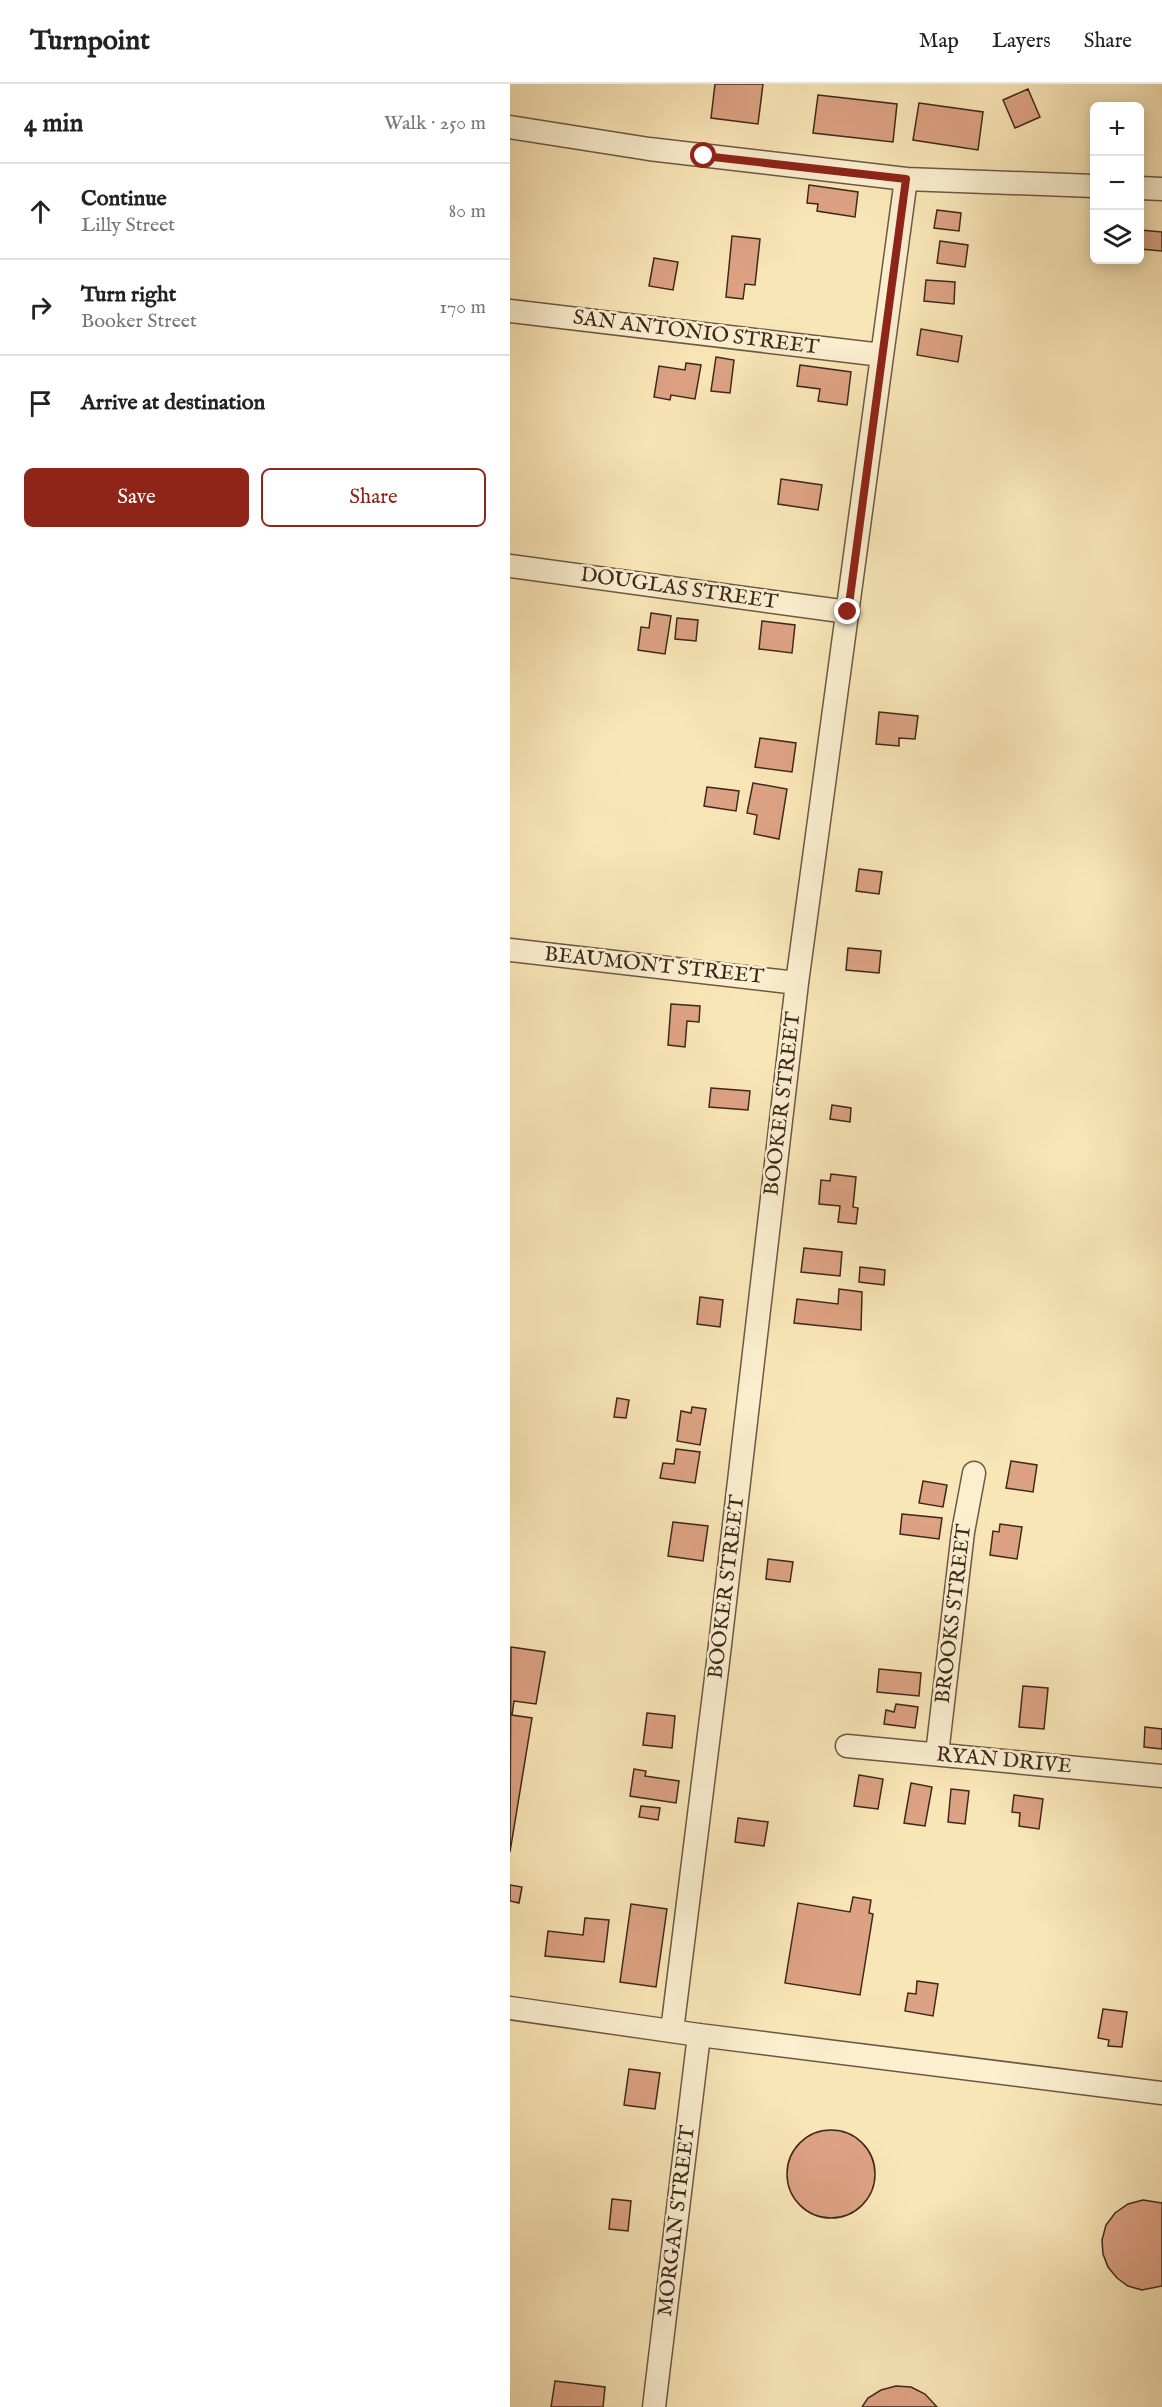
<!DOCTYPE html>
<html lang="en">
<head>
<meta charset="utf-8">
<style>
  body { margin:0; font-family:"IM FELL English",serif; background:#f2f2f2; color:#222 }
  .controls { position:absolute; right:18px; top:18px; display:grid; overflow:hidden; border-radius:9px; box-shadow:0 3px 15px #0003 }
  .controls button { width:54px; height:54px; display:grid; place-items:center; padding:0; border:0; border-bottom:2px solid #e0e0e0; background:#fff; color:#222; font:30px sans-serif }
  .stop { position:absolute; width:18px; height:18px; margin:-14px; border:4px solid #8f2418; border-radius:50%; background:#fff }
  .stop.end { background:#8f2418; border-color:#fff; box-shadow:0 2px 6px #0008 }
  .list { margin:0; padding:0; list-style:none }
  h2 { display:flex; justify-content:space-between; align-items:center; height:78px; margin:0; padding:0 24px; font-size:26px }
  h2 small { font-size:20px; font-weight:400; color:#767676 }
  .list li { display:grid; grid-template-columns:39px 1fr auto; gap:18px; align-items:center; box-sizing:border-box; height:96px; padding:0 24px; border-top:2px solid #e0e0e0 }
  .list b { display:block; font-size:22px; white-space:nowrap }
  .list p { margin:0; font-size:20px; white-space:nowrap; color:#767676 }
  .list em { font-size:20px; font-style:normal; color:#767676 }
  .actions { display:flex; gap:12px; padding:18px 24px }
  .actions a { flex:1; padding:14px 0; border:2px solid #8f2418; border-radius:9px; text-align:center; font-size:21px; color:#8f2418 }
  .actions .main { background:#8f2418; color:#fff }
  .icon { flex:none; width:33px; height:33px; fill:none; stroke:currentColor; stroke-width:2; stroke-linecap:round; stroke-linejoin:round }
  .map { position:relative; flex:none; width:652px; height:2323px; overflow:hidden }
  header { display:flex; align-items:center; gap:36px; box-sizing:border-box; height:84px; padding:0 30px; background:#fff; border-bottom:2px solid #e0e0e0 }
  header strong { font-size:28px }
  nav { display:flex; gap:33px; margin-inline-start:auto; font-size:21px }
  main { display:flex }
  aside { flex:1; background:#fff }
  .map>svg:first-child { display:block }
  .building { fill:#dda283; stroke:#3e291e; stroke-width:1.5 }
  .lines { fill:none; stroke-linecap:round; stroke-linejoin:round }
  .minor-casing { stroke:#6d5844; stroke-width:25 }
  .minor { stroke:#fbefd0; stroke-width:22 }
  .route { stroke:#8f2418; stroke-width:8 }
  .labels { text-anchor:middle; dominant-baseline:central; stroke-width:5; stroke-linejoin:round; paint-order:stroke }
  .street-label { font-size:21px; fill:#3e291e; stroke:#fbefd0 }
</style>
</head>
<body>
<header>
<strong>Turnpoint</strong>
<nav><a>Map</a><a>Layers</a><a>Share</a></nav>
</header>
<main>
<aside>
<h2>4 min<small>Walk · 250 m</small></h2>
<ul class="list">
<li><svg class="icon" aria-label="ahead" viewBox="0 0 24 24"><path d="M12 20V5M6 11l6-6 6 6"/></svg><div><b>Continue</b><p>Lilly Street</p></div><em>80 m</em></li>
<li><svg class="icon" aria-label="right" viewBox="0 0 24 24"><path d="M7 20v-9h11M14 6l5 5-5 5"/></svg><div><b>Turn right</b><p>Booker Street</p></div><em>170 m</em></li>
<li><svg class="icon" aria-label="arrive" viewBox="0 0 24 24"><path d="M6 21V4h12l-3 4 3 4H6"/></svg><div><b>Arrive at destination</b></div></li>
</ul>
<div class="actions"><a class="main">Save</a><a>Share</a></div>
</aside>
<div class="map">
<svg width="652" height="2323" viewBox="0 0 652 2323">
  <rect width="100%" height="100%" fill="#f9e6b7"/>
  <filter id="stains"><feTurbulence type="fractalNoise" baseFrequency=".00333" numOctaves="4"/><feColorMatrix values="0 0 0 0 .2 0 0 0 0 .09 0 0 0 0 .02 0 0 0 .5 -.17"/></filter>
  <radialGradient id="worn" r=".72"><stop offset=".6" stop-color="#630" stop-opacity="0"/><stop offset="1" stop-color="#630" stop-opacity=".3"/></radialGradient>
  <path class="building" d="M 205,0 L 253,0 L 248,40 L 201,34 Z
    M 518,5 L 530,33 L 505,44 L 493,16 Z
    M 308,11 L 387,20 L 383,58 L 303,49 Z
    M 409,19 L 473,28 L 468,66 L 403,56 Z
    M 299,101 L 348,108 L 345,133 L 307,127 L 308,120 L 297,119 Z
    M 427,126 L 451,129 L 449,147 L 424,144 Z
    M 630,146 L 652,148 L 652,167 L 630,165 Z
    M 222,152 L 250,155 L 245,201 L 235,200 L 233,215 L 216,213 Z
    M 430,157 L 458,161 L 455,183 L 427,179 Z
    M 144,174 L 168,178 L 163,206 L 139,202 Z
    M 416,196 L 445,198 L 444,220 L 414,217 Z
    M 411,245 L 452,252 L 448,278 L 407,271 Z
    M 206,273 L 224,276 L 220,309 L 201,307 Z
    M 176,279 L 191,281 L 185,315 L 161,311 L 160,316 L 144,313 L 149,282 L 175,286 Z
    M 290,281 L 341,288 L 337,321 L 308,317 L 310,305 L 287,302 Z
    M 271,395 L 312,401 L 308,426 L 268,420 Z
    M 141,529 L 161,532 L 155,570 L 128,566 L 131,543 L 139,544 Z
    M 167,534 L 188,536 L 186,557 L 165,555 Z
    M 252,537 L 285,541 L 282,569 L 249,565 Z
    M 369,628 L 408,632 L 405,655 L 389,654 L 389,662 L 366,660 Z
    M 250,654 L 286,659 L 282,688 L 245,683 Z
    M 243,699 L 277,705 L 269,755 L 244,750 L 247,731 L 237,729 Z
    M 197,703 L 229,707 L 226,727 L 194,722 Z
    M 349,785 L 372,788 L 369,810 L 346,807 Z
    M 338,864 L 371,867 L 369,889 L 336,886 Z
    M 161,920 L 190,922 L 189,938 L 177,937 L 175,963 L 158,961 Z
    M 201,1004 L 240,1007 L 238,1026 L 199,1023 Z
    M 322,1021 L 341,1024 L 340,1038 L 320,1035 Z
    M 321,1090 L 346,1093 L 343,1123 L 348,1124 L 346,1140 L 328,1138 L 330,1122 L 309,1120 L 311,1096 L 320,1097 Z
    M 294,1164 L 332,1168 L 330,1192 L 291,1188 Z
    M 350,1183 L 375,1186 L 374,1201 L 349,1198 Z
    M 329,1205 L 352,1208 L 351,1246 L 284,1239 L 287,1215 L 328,1220 Z
    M 190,1213 L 213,1216 L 210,1243 L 187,1240 Z
    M 107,1314 L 119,1316 L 116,1334 L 104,1333 Z
    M 182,1323 L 196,1325 L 190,1361 L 167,1357 L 171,1327 L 181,1329 Z
    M 166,1365 L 190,1368 L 185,1399 L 150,1394 L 153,1379 L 164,1380 Z
    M 501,1377 L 527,1381 L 523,1408 L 496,1404 Z
    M 413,1397 L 437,1401 L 433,1423 L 409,1419 Z
    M 392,1430 L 432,1434 L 429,1455 L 390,1450 Z
    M 163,1438 L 198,1442 L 193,1477 L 158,1472 Z
    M 490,1440 L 512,1443 L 507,1475 L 480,1471 L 483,1447 L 489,1448 Z
    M 258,1475 L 283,1478 L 280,1498 L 256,1495 Z
    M 1,1563 L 35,1568 L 26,1620 L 4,1617 L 2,1631 L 22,1634 L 0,1768 Z
    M 369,1585 L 411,1589 L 409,1612 L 367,1608 Z
    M 513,1602 L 538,1604 L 534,1645 L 509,1643 Z
    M 386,1620 L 408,1623 L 405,1644 L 374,1640 L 376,1626 L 384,1628 Z
    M 137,1629 L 165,1632 L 162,1664 L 133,1661 Z
    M 635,1643 L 652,1645 L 652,1665 L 634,1663 Z
    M 124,1685 L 136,1687 L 135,1692 L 169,1697 L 166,1719 L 120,1712 Z
    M 349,1691 L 373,1695 L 368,1725 L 344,1722 Z
    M 401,1699 L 422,1703 L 415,1742 L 394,1739 Z
    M 441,1705 L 459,1707 L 455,1740 L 438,1738 Z
    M 504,1711 L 533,1715 L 529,1745 L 509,1742 L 510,1729 L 502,1728 Z
    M 131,1722 L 150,1724 L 148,1736 L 129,1733 Z
    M 228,1734 L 258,1738 L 254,1762 L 225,1758 Z
    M 0,1801 L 12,1803 L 9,1819 L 0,1817 Z
    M 343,1813 L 361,1816 L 359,1829 L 363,1830 L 350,1911 L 275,1899 L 288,1819 L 340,1828 Z
    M 121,1820 L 157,1825 L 146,1903 L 110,1898 Z
    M 75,1834 L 99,1836 L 94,1878 L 35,1872 L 38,1847 L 73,1851 Z
    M 407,1897 L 428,1900 L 423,1932 L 395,1927 L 398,1909 L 406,1910 Z
    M 593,1925 L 617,1928 L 612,1963 L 598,1962 L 599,1956 L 588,1954 Z
    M 119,1985 L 150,1989 L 145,2025 L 114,2021 Z
    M277 2090a44 44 0 1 1 88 0a44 44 0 1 1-88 0Z
    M 102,2115 L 121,2117 L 118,2147 L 99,2145 Z
    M 633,2116 L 652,2119 L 652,2202 L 632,2206 L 618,2202 L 607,2194 L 598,2183 L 593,2170 L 592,2156 L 596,2141 L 605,2129 L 618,2120 Z
    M 45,2297 L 95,2303 L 93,2323 L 41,2323 Z
    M 386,2302 L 401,2303 L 415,2310 L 427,2323 L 352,2323 L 358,2314 L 371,2306 Z"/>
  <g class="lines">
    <defs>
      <path id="minor" d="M 0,43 L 139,65 L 396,95 L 584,102
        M 630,104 L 652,105
        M 0,227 L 372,271
        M 0,482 L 338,528
        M 0,866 L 287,899
        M 337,1662 L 652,1692
        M 427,1670 L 453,1448 L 464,1389
        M 0,1924 L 189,1951 L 652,2009
        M 162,1947 L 208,1578 L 287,899 L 396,95
        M 144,2323 L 189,1951"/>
    </defs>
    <use href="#minor" class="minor-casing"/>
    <use href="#minor" class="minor"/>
  </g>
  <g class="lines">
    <path class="route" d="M 194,72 L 396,95 L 338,528"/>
  </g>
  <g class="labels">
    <g class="street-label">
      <text transform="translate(186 249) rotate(7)">SAN ANTONIO STREET</text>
      <text transform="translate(169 505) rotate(8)">DOUGLAS STREET</text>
      <text transform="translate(144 882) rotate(6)">BEAUMONT STREET</text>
      <text transform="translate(273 1020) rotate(-83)">BOOKER STREET</text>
      <text transform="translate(217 1503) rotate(-83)">BOOKER STREET</text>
      <text transform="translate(444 1530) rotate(-83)">BROOKS STREET</text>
      <text transform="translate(494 1677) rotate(5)">RYAN DRIVE</text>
      <text transform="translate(167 2137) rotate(-83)">MORGAN STREET</text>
    </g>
  </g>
  <rect width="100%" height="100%" filter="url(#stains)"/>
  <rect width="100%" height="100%" fill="url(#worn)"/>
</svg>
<div class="controls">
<button>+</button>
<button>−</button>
<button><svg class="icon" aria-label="layers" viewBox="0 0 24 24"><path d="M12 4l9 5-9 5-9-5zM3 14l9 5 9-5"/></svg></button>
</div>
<div class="stop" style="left:194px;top:72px"></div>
<div class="stop end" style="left:338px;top:528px"></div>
</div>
</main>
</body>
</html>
